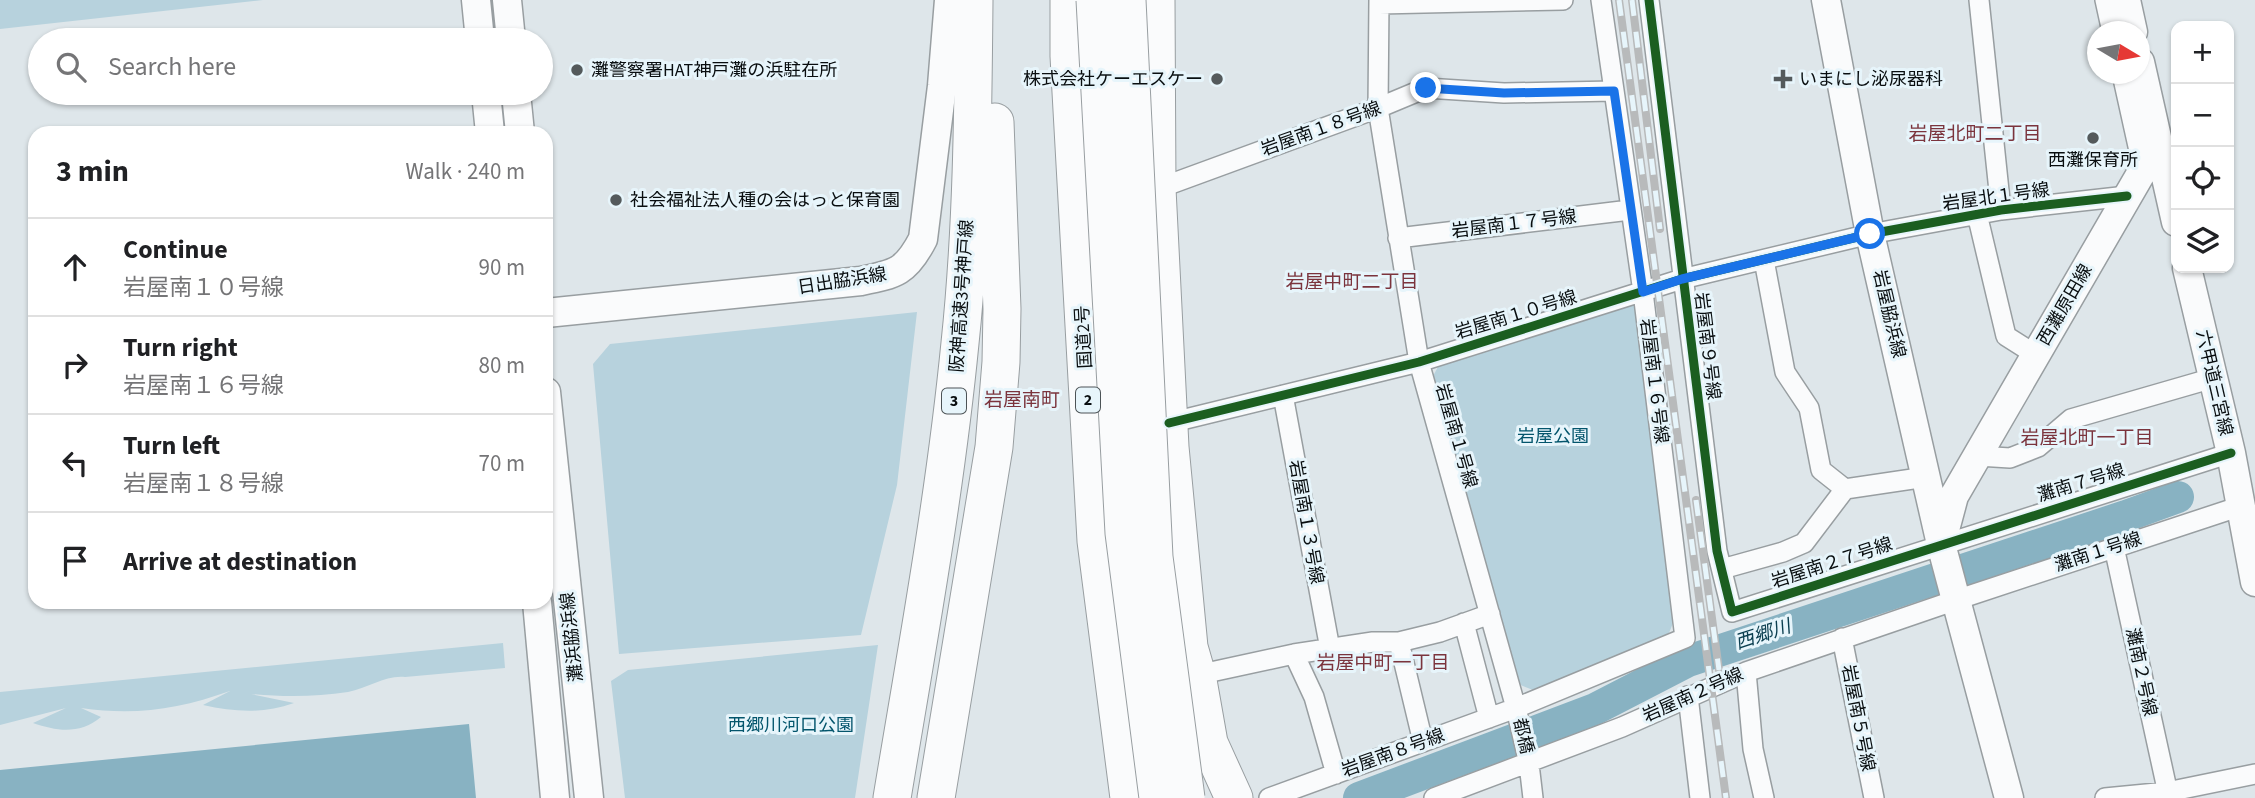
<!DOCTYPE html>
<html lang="en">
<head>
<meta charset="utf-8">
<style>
  body { margin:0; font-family:"Source Sans 3","Noto Sans JP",sans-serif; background:#f6f6f6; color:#202124 }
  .controls { position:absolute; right:21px; top:21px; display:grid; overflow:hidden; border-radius:14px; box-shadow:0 2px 5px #0004 }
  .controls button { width:63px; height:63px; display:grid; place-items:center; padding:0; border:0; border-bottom:2px solid #e0e0e0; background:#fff; color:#202124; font:35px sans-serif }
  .compass { position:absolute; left:2087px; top:21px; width:63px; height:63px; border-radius:50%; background:#fff; box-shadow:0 2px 5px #0004; rotate:100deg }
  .stop { position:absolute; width:21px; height:21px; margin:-16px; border:5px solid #1a73e8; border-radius:50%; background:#fff }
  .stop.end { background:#1a73e8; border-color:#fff; box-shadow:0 2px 7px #0008 }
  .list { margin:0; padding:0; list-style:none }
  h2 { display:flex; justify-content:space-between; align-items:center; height:91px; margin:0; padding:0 28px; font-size:30px }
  h2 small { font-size:23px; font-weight:400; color:#757577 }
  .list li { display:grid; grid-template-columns:46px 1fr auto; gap:21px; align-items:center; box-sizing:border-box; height:98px; padding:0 28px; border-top:2px solid #e0e0e0 }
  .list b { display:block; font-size:26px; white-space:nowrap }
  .list p { margin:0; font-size:23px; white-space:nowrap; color:#757577 }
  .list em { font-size:23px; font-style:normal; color:#757577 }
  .icon { flex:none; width:38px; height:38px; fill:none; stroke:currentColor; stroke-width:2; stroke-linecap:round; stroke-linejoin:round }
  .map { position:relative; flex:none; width:2255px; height:798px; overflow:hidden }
  .search { position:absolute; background:#fff; box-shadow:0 2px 5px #0004; left:28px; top:28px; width:525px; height:77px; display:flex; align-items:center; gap:18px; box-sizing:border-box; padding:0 24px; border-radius:38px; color:#757577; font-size:26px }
  .panel { position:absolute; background:#fff; box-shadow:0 2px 5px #0004; left:28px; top:126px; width:525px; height:483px; border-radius:21px }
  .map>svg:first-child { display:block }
  .green { fill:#b7d2dd }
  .water { fill:#88b2c2 }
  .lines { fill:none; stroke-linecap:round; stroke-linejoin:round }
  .river { stroke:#88b2c2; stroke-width:32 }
  .street-casing { stroke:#989ea1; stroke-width:22 }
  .secondary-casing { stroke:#989ea1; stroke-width:31 }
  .highway-casing { stroke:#989ea1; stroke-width:39 }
  .street { stroke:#fafbfc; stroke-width:19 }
  .secondary { stroke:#fafbfc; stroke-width:28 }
  .highway { stroke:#fafbfc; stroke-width:37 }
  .rail-casing { stroke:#b8babb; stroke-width:8 }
  .rail { stroke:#e7f5fb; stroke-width:5; stroke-dasharray:16; stroke-linecap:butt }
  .highway-bridge-casing { stroke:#989ea1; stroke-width:39; stroke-linecap:butt }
  .highway-bridge { stroke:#fafbfc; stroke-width:37 }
  .cycleway-casing { stroke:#e7f5fb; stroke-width:13 }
  .cycleway { stroke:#1b5e20; stroke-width:9 }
  .route { stroke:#1a73e8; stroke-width:9 }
  .poi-dot { fill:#545a5c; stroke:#e7f5fb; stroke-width:2.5 }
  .labels { text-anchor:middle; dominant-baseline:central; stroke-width:6; stroke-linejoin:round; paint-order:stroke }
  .shield { fill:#e7f5fb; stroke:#4c5356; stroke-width:2 }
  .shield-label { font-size:16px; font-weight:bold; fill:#090e10 }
  .poi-label { font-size:18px; fill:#090e10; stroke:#e7f5fb; text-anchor:start }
  .street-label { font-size:18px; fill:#090e10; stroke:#e7f5fb }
  .park-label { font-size:18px; fill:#03556c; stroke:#e7f5fb }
  .neighbourhood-label { font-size:19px; fill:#7b343d; stroke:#e7f5fb }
  .water-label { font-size:19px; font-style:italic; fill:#0b3e4f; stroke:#e7f5fb }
</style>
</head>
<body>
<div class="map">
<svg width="2255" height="798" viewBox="0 0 2255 798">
  <rect width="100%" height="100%" fill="#dee6ea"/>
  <path class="green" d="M 0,0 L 263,0 L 0,29 Z
    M 1638,301 L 1677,613 L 1669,633 L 1621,657 L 1533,690 L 1518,684 L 1432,378 L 1440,363 Z
    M 917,312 L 897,485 L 861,635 L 619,654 L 593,364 L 610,344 Z
    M 503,643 L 505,668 L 405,677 C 386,675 368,688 348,692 C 316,697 283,697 251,694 L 294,703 C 263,714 235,712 203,705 L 230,691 C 179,709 136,716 81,708 L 101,717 C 79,735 57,731 33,723 L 66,708 L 0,725 L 0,692 Z
    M 878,645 L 855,798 L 625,798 L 611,681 L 628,670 Z"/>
  <path class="water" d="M 469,724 L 476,798 L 0,798 L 0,770 Z"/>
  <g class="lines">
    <path class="river" d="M 1359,798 L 1595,709 L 1688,661 L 2126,516 L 2178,497"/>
    <defs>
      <path id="street" d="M 1379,0 L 1378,108 L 1419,362 L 1516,708 L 1529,764 L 1533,798
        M 1649,0 L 1717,551 L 1732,612 L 2231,453
        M 1979,0 L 2001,210
        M 2105,0 L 2112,32
        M 1379,4 L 1563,0
        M 2122,74 L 2143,169
        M 1157,189 L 1378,108 L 1426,88 L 1504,93 L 1614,91
        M 1977,214 L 2006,336 L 2036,355
        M 1398,238 L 1630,210
        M 1764,260 L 1785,372 L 1809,408 L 1821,470 L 1845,489
        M 1283,395 L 1330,649
        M 1169,423 L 1419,362 L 1682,279 L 1870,234 L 2001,210 L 2127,196
        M 1978,456 L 2010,458 L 2038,447 L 2071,419 L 2213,378
        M 2114,547 L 2169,798
        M 1722,569 L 1783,552 L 1804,543 L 1845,489 L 1926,477
        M 1464,623 L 1489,718
        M 1842,638 L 1874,798
        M 1399,642 L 1423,742
        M 1294,654 L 1314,697 L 1336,774
        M 1746,672 L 1753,749 L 1764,798
        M 1197,675 L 1294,654 L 1373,642 L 1399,642 L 1440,632 L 1490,614
        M 1688,696 L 1700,798
        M 1269,798 L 1516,708 L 1685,638 L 1643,292 L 1601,0
        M 1434,798 L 1622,727 L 1746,672 L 1956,600 L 2241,506
        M 2105,798 L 2167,792 L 2255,774"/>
      <path id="secondary" d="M 476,0 L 480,40
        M 507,0 L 511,40
        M 1826,0 L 1870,234 L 1941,544 L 2009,798
        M 2126,0 L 2133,32
        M 2140,62 L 2176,222
        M 486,93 L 490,133
        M 516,93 L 520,133
        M 2187,268 L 2231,453 L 2255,582
        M 546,313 L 861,281 C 896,274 906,272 923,239 L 942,86 L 949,0
        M 546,392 L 589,798
        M 1942,541 L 1954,496 L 2158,144
        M 537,602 L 555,798"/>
      <path id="highway" d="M 1069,0 L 1069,56 L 1096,541 L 1129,798
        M 1156,0 L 1157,189 L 1170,447 L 1189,647 L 1197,675 L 1209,743 L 1234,798
        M 892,798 C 917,647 945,496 960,343 C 972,230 973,114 974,0
        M 936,798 L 994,447 L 1001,362 L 1002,309 L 995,122"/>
    </defs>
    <use href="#street" class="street-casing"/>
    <use href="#secondary" class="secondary-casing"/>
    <use href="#highway" class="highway-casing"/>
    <use href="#street" class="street"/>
    <use href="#secondary" class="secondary"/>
    <use href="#highway" class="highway"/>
    <defs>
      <path id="rail" d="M 1619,0 L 1726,798
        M 1632,0 L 1660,229
        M 1696,500 L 1719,670"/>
    </defs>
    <use href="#rail" class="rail-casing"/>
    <use href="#rail" class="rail"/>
    <defs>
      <path id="highway-bridge" d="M 1095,0 L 1124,533 L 1158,798
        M 1127,0 L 1154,557 L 1186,798"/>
    </defs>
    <use href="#highway-bridge" class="highway-bridge-casing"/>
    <use href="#highway-bridge" class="highway-bridge"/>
    <defs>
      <path id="cycleway" d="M 1649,0 L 1717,551 L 1732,612 L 2231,453
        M 1169,423 L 1419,362 L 1682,279 L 1870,234 L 2001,210 L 2127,196"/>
    </defs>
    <use href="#cycleway" class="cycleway-casing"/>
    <use href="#cycleway" class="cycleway"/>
  </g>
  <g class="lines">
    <path class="route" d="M 1426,88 L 1504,93 L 1614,91 L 1643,292 L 1682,279 L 1870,234"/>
  </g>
  <g class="poi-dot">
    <circle cx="577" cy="70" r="7"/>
    <circle cx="1217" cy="79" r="7"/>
    <path d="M1779.5 68.5h7v7h7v7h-7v7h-7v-7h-7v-7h7z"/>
    <circle cx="2093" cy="138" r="7"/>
    <circle cx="616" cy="200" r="7"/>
  </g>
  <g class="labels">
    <g class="shield">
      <rect x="1076" y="387.5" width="24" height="25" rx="5"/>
      <rect x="942" y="388.5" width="24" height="25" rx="5"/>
    </g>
    <g class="shield-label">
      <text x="1088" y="400">2</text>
      <text x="954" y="401">3</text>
    </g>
    <g class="poi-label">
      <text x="591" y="70">灘警察署HAT神戸灘の浜駐在所</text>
      <text x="1203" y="79" text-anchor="end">株式会社ケーエスケー</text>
      <text x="1799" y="79">いまにし泌尿器科</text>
      <text x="2093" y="160" text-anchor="middle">西灘保育所</text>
      <text x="630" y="200">社会福祉法人種の会はっと保育園</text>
    </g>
    <g class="street-label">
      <text transform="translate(1321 129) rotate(-20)">岩屋南１８号線</text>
      <text transform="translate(1996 197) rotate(-8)">岩屋北１号線</text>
      <text transform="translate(1514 224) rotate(-7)">岩屋南１７号線</text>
      <text transform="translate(842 281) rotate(-9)">日出脇浜線</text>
      <text transform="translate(962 296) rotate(-86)">阪神高速3号神戸線</text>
      <text transform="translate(2065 305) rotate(-60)">西灘原田線</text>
      <text transform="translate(1889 314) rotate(77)">岩屋脇浜線</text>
      <text transform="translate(1516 315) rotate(-17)">岩屋南１０号線</text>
      <text transform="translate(1084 337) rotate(-93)">国道2号</text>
      <text transform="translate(1707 346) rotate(83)">岩屋南９号線</text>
      <text transform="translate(1654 381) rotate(83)">岩屋南１６号線</text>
      <text transform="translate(2214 383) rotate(77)">六甲道三宮線</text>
      <text transform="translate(1456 436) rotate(74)">岩屋南１号線</text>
      <text transform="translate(2081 483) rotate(-17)">灘南７号線</text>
      <text transform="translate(1306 522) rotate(80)">岩屋南１３号線</text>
      <text transform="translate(2098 552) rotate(-18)">灘南１号線</text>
      <text transform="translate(1832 563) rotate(-18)">岩屋南２７号線</text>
      <text transform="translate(572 637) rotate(-96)">灘浜脇浜線</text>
      <text transform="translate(2141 672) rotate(78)">灘南２号線</text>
      <text transform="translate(1693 695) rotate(-24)">岩屋南２号線</text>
      <text transform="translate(1858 718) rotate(79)">岩屋南５号線</text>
      <text transform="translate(1523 736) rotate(77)">都橋</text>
      <text transform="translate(1393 753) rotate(-20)">岩屋南８号線</text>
    </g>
    <g class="park-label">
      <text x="1553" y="436">岩屋公園</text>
      <text x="791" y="725">西郷川河口公園</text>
    </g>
    <g class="neighbourhood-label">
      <text x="1975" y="134">岩屋北町二丁目</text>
      <text x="1352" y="282">岩屋中町二丁目</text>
      <text x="1022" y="400">岩屋南町</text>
      <text x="2087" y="438">岩屋北町一丁目</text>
      <text x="1383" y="663">岩屋中町一丁目</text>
    </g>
    <g class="water-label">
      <text transform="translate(1763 635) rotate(-18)">西郷川</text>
    </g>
  </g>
</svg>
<div class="controls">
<button>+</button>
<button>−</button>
<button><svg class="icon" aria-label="locate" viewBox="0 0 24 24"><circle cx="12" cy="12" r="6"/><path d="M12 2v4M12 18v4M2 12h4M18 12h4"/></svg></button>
<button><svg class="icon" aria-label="layers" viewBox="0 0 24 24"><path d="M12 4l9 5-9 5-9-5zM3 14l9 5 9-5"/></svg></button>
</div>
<svg class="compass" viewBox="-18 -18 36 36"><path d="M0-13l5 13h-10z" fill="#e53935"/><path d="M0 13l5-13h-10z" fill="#757577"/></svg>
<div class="stop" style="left:1870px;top:234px"></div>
<div class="stop end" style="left:1426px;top:88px"></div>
<div class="search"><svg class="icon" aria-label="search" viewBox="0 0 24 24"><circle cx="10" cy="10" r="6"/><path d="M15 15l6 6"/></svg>Search here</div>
<section class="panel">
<h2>3 min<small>Walk · 240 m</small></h2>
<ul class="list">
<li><svg class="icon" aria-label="ahead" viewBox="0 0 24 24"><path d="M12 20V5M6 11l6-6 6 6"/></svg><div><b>Continue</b><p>岩屋南１０号線</p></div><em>90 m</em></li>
<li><svg class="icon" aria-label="right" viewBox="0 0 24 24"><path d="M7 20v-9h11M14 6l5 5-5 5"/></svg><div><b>Turn right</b><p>岩屋南１６号線</p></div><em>80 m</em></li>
<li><svg class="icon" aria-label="left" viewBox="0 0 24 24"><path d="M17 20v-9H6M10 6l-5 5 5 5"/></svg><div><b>Turn left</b><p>岩屋南１８号線</p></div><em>70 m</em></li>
<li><svg class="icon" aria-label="arrive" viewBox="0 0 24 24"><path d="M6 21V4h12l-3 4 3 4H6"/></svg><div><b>Arrive at destination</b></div></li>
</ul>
</section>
</div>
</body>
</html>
